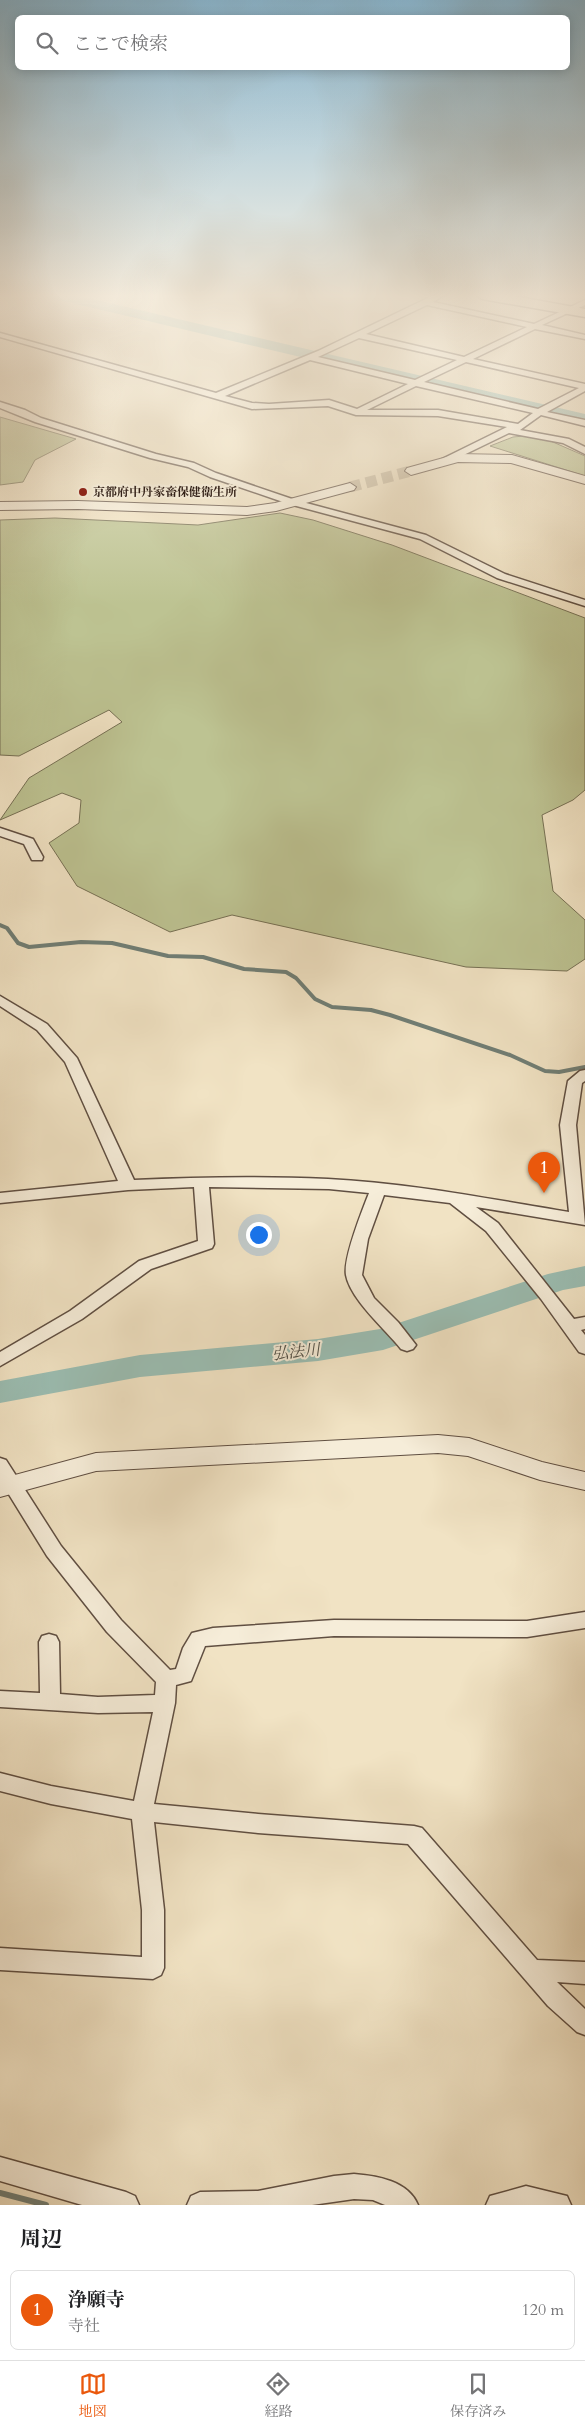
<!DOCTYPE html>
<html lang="ja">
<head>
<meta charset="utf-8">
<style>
  body { margin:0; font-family:Cardo,"Noto Serif JP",serif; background:#f6f6f6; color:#202124 }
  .you { position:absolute; left:258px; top:1234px; width:18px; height:18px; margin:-12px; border:4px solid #fff; border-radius:50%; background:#1a73e8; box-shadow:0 0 0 8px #1a73e833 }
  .badge { display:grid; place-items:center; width:32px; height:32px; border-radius:50%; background:#ea580c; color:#fff; font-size:16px; font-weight:700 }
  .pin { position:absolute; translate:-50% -41px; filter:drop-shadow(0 1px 2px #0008) }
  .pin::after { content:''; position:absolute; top:26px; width:18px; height:15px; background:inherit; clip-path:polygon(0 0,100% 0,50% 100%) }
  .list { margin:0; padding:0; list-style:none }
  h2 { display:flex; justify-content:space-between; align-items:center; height:65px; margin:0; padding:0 20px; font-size:21px }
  h2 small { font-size:16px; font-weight:400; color:#757577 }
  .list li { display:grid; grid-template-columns:32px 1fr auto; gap:15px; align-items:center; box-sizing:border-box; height:80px; margin:0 10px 10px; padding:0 10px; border:1px solid #e0e0e0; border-radius:8px }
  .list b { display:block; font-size:19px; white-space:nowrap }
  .list p { margin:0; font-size:16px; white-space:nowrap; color:#757577 }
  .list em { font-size:16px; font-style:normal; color:#757577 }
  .icon { flex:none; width:28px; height:28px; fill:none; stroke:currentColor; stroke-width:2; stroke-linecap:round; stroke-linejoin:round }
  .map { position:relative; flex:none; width:585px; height:2205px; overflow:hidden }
  .search { position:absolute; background:#fff; box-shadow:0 2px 12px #0003; left:15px; right:15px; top:15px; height:55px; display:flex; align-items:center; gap:12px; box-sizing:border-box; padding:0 18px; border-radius:8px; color:#757577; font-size:19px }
  .sheet { height:155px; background:#fff }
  nav { display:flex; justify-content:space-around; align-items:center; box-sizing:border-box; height:70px; border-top:1px solid #e0e0e0; background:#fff; font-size:14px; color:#757577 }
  nav a { display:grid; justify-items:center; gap:2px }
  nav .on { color:#ea580c }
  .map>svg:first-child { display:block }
  .green { fill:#bdc392; stroke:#767054 }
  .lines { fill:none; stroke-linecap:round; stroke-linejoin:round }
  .stream-far1 { stroke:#707e75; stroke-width:4 }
  .stream { stroke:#707e75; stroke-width:6 }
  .river { fill:#9bbeb3; fill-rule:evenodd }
  .tertiary-tunnel { stroke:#cabca1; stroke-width:11; stroke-dasharray:11 5.5; stroke-linecap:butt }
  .minor-casing { stroke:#604f42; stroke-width:3 }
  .tertiary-casing { stroke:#604f42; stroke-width:2 }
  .trunk-casing { stroke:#2f1e17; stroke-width:3 }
  .minor { fill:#f6edd9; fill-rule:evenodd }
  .tertiary { fill:#f6edd9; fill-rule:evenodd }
  .trunk { fill:#f1e3c4; fill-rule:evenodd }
  .poi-dot { fill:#8f2418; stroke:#f6edd9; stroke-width:2 }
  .labels { text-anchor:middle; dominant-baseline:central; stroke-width:4; stroke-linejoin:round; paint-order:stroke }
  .far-poi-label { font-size:12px; font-weight:bold; fill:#2f1e17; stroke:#f6edd9; text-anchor:start }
  .water-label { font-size:16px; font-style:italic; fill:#4f4e46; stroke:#f6edd9 }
</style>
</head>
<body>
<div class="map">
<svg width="585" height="2205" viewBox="0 0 585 2205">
  <rect width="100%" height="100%" fill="#f1e3c4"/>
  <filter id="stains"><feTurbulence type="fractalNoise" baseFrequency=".004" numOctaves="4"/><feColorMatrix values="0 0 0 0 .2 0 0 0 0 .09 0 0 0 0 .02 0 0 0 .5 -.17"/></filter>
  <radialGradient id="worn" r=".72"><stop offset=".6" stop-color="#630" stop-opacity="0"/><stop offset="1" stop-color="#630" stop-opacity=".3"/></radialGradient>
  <path class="green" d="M 0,417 L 76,439 L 35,460 L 23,482 L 0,485 Z
    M 524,436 L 546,439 L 585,456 L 585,476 L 490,446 L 513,437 Z
    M 280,513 L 313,520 L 392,545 L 585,618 L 585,790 L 573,800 L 542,815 L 553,891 L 585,920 L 585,959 L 567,971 L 466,967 L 232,915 L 170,932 L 77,886 L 49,843 L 79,823 L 81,800 L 62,793 L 0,820 L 29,778 L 122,722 L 109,710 L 19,756 L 0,755 L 0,520 L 55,518 L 198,525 Z"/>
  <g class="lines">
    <path class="stream-far1" d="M 0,925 L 7,928 L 18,943 L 29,947 L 81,942 L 112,943 L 168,956 L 203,957 L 244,969 L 286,972 L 296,978 L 315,999 L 332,1007 L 371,1010 L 390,1015 L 510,1055 L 545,1071 L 559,1072 L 585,1067"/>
    <path class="stream" d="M 0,2193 L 46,2205"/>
    <path class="river" d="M 48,295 L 75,295 L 585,414 L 585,424 L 55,299 Z
      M 585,1266 L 585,1286 L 563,1290 L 383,1350 L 318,1361 L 140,1377 L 0,1403 L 0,1381 L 140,1355 L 318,1339 L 380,1329 L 548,1274 Z"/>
    <path class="tertiary-tunnel" d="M 350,487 L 411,471"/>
    <defs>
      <path id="minor" d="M 434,295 L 444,295 L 433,302 L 534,324 L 585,300 L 585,305 L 542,325 L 585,335 L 585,339 L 535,329 L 473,359 L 585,384 L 585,391 L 547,412 L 585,420 L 585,426 L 541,415 L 520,430 L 569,439 L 585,447 L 585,454 L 563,443 L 509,433 L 443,465 L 440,464 L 440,460 L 507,427 L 438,416 L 356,415 L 328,406 L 252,409 L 0,337 L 0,333 L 216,393 L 318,351 ZM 427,305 L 527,327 L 464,357 L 366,334 ZM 359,338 L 457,360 L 415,380 L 318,357 ZM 310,360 L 408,384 L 357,409 L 329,400 L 269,404 L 252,403 L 225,396 ZM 466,362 L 579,388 L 538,409 L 424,382 ZM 416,386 L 533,413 L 518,424 L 438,410 L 367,410 Z
        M 0,402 L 25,410 L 41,418 L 156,454 L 194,463 L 216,473 L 295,500 L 426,535 L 505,574 L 585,600 L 585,606 L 497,578 L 420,539 L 289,504 L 210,477 L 188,467 L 150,458 L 35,422 L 0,408 Z
        M 0,828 L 33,839 L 43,857 L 42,860 L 32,860 L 24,844 L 0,836 Z
        M 0,996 L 47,1024 L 77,1058 L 134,1180 C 198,1177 263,1176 328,1179 C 409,1183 490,1199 569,1212 L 560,1125 L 568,1081 L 580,1071 L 585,1070 L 585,1081 L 582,1083 L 576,1125 L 585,1225 L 476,1207 L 498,1223 L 574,1319 L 585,1317 L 585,1329 L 581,1330 L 585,1335 L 585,1354 L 579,1352 L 541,1299 L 486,1231 L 450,1203 L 384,1195 L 368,1239 L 362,1275 L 374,1298 L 398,1322 L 416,1345 L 413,1349 L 407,1351 L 401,1349 C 386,1330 350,1299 346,1275 C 343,1258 362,1211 369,1193 L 329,1189 L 209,1187 L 214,1244 L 212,1248 L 151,1269 L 82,1319 L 0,1366 L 0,1352 L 70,1311 L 139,1261 L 198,1241 L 194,1187 L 128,1190 L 0,1203 L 0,1193 L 118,1181 L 65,1062 L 37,1030 L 0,1006 Z
        M 0,1458 L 6,1460 L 61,1546 L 121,1620 L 170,1670 L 176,1669 L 183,1648 L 192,1633 L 213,1628 L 334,1620 L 527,1621 L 585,1612 L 585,1628 L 527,1637 L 334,1636 L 205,1646 L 191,1681 L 176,1685 L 175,1703 L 154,1804 L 258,1814 L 414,1826 L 422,1828 L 537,1960 L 585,1962 L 585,1984 L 557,1982 L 585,2009 L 585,2035 L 577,2032 L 548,2006 L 408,1844 L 258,1833 L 154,1822 L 164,1910 L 164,1968 L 161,1975 L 153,1979 L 0,1970 L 0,1948 L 142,1957 L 142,1910 L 132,1819 L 51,1804 L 0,1791 L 0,1773 L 51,1786 L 134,1801 L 153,1712 L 98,1713 L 0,1707 L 0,1691 L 40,1693 L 39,1642 L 42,1636 L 49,1634 L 56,1636 L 59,1642 L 60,1694 L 98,1697 L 155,1695 L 156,1682 L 107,1632 L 47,1556 L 0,1480 Z
        M 0,2157 L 126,2192 L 135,2196 L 139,2205 L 82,2205 L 0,2181 Z
        M 354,2174 C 378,2176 408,2181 418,2205 L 385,2205 L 373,2200 L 354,2199 L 312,2205 L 187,2205 L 191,2196 L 200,2192 L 258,2191 L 334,2176 Z
        M 526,2186 L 567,2196 L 571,2205 L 486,2205 L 490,2196 Z"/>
      <path id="tertiary" d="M 458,454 L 512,455 L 585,476 L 585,484 L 511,463 L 458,462 L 411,475 L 405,471 L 407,468 Z
        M 350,483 L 356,487 L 354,490 L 276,511 L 247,515 L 78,509 L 0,510 L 0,502 L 78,501 L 247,507 L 275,503 Z
        M 438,1435 L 469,1438 L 542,1462 L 585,1472 L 585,1490 L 540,1480 L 468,1456 L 438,1453 L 96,1471 L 0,1497 L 0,1479 L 96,1453 Z"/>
      <path id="trunk" d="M 476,295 L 508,295 L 585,309 L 585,317 L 482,299 Z"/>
    </defs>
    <use href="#minor" class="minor-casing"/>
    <use href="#tertiary" class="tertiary-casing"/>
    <use href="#trunk" class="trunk-casing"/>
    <use href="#minor" class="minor"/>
    <use href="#tertiary" class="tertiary"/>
    <use href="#trunk" class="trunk"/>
  </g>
  <linearGradient id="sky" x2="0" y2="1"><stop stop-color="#89b8d3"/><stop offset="0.49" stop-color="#f9f2e4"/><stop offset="1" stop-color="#f9f2e4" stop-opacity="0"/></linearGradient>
  <rect width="585" height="604" fill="url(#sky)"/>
  <circle class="poi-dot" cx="83" cy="492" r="5"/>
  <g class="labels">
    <g class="far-poi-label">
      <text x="93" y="492">京都府中丹家畜保健衛生所</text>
    </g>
    <g class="water-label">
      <text transform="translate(296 1352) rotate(-6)">弘法川</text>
    </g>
  </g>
  <rect width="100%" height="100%" filter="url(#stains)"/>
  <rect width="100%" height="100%" fill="url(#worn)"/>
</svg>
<div class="you"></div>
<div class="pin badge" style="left:544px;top:1193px">1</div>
<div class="search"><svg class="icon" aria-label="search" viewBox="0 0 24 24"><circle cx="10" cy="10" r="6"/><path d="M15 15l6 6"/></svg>ここで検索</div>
</div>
<section class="sheet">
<h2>周辺<small></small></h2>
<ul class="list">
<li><span class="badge">1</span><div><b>浄願寺</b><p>寺社</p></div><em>120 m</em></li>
</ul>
</section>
<nav>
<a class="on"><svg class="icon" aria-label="map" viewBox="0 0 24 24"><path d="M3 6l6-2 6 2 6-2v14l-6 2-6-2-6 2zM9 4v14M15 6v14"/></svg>地図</a>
<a><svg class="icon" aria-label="directions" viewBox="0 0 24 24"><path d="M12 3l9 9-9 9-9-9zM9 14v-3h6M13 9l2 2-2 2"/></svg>経路</a>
<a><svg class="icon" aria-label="saved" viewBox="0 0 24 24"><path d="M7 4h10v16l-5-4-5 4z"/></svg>保存済み</a>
</nav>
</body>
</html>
